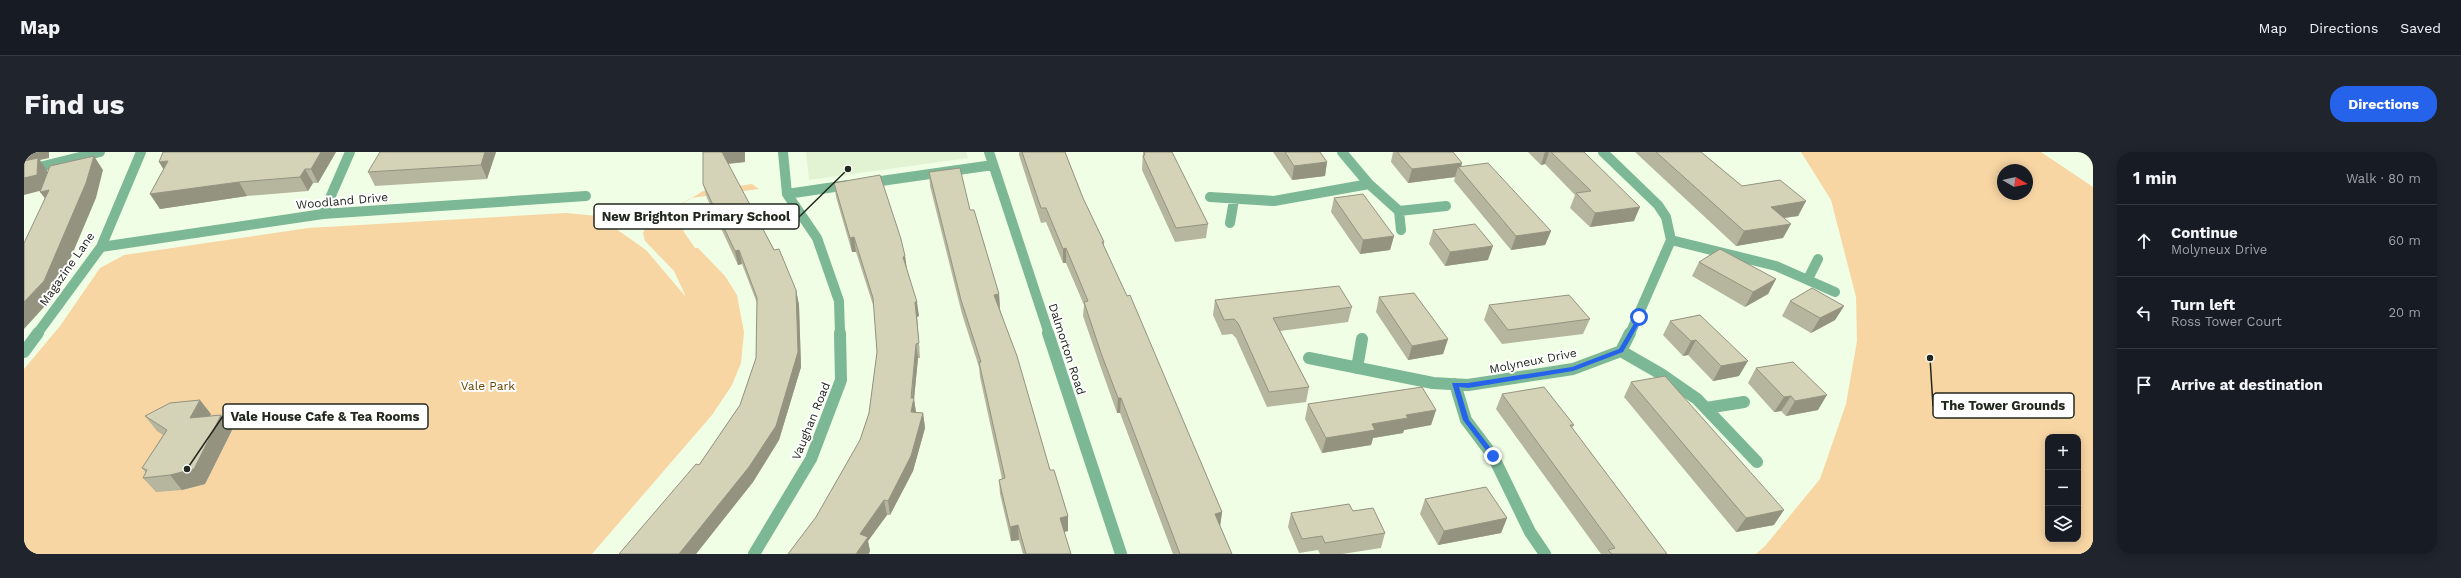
<!DOCTYPE html>
<html lang="en">
<head>
<meta charset="utf-8">
<style>
  body { margin:0; font-family:"Work Sans",sans-serif; background:#20242c; color:#f1f3f6 }
  .controls { position:absolute; right:12px; bottom:12px; display:grid; overflow:hidden; border-radius:8px; box-shadow:0 2px 10px #0003 }
  .controls button { width:36px; height:36px; display:grid; place-items:center; padding:0; border:0; border-bottom:1px solid #363941; background:#171b24; color:#f1f3f6; font:20px sans-serif }
  .compass { position:absolute; left:1973px; top:12px; width:36px; height:36px; border-radius:50%; background:#171b24; box-shadow:0 2px 10px #0003; rotate:99deg }
  .stop { position:absolute; width:12px; height:12px; margin:-9px; border:3px solid #2563eb; border-radius:50%; background:#fff }
  .stop.end { background:#2563eb; border-color:#fff; box-shadow:0 1px 4px #0008 }
  .list { margin:0; padding:0; list-style:none }
  h2 { display:flex; justify-content:space-between; align-items:center; height:52px; margin:0; padding:0 16px; font-size:17px }
  h2 small { font-size:13px; font-weight:400; color:#9ea1a6 }
  .list li { display:grid; grid-template-columns:26px 1fr auto; gap:12px; align-items:center; box-sizing:border-box; height:72px; padding:0 16px; border-top:1px solid #363941 }
  .list b { display:block; font-size:15px; white-space:nowrap }
  .list p { margin:0; font-size:13px; white-space:nowrap; color:#9ea1a6 }
  .list em { font-size:13px; font-style:normal; color:#9ea1a6 }
  .icon { flex:none; width:22px; height:22px; fill:none; stroke:currentColor; stroke-width:2; stroke-linecap:round; stroke-linejoin:round }
  .map { position:relative; flex:none; width:2069px; height:402px; overflow:hidden; border-radius:16px }
  header { display:flex; align-items:center; gap:24px; box-sizing:border-box; height:56px; padding:0 20px; background:#171b24; border-bottom:1px solid #363941 }
  header strong { font-size:19px }
  nav { display:flex; gap:22px; margin-inline-start:auto; font-size:14px }
  .intro { display:flex; align-items:center; justify-content:space-between; box-sizing:border-box; height:96px; padding:0 24px }
  h1 { margin:0; font-size:28px }
  .button { padding:10px 18px; border-radius:16px; background:#2563eb; color:#fff; font-size:14px; font-weight:700 }
  main { display:flex; gap:24px; padding:0 24px }
  aside { flex:1; background:#171b24; border-radius:16px; box-shadow:0 2px 10px #0003 }
  .map>svg:first-child { display:block }
  .built { fill:#e1f3d3 }
  .green { fill:#f8d6a4; fill-rule:evenodd }
  .lines { fill:none; stroke-linecap:round; stroke-linejoin:round }
  .minor-far1 { stroke:#7cb896; stroke-width:10 }
  .minor { stroke:#7cb896; stroke-width:12 }
  .wall { fill:#b6b59d }
  .shaded-wall { fill:#949380 }
  .building { fill:#d4d2b7; stroke:#949380 }
  .route { fill:#2563eb }
  .labels { text-anchor:middle; dominant-baseline:central; stroke-width:4; stroke-linejoin:round; paint-order:stroke }
  .street-label { font-size:12px; fill:#23281f; stroke:#fff }
  .park-label { font-size:12px; fill:#684500; stroke:#fff }
  .leader { fill:none; stroke:#23281f; stroke-width:1.5 }
  .callout-dot { fill:#23281f; stroke:#fff; stroke-width:1.5 }
  .callout { fill:#fff; stroke:#23281f; stroke-width:1.5 }
  .callout-label { font-size:13px; text-anchor:middle; font-weight:bold; fill:#23281f }
</style>
</head>
<body>
<header>
<strong>Map</strong>
<nav><a>Map</a><a>Directions</a><a>Saved</a></nav>
</header>
<div class="intro"><h1>Find us</h1><a class="button">Directions</a></div>
<main>
<div class="map">
<svg width="2069" height="402" viewBox="0 0 2069 402">
  <rect width="100%" height="100%" fill="#f0fee5"/>
  <path class="built" d="M 782,0 L 942,0 L 944,6 L 785,28 Z"/>
  <path class="green" d="M 1777,0 L 2017,0 L 2069,35 L 2069,402 L 1732,402 L 1741,394 L 1796,327 L 1822,252 L 1833,189 L 1832,145 L 1807,48 ZM 1979,18 L 2003,18 L 2003,42 L 1979,42 ZM 2024,285 L 2054,285 L 2054,387 L 2024,387 Z
    M 728,32 L 735,37 L 667,46 L 650,56 L 660,80 L 671,96 L 674,96 L 701,124 L 713,143 L 720,180 L 717,211 L 708,233 L 688,263 L 568,402 L 0,402 L 0,217 L 36,174 L 76,116 L 100,103 L 284,76 L 542,61 L 574,64 L 622,98 L 662,145 L 650,119 L 621,89 L 619,81 L 622,74 L 679,39 Z"/>
  <g class="lines">
    <path class="minor-far1" d="M 759,0 L 763,42 L 793,86 L 815,149 L 816,182
      M 965,0 L 1025,182
      M 1318,0 L 1345,32 L 1375,59 L 1377,78
      M 1579,0 L 1634,53 L 1642,65 L 1647,88 L 1606,182
      M 0,19 L 76,0
      M 843,31 L 969,13
      M 763,42 L 824,33
      M 1186,45 L 1250,49 L 1345,32
      M 1375,59 L 1422,54
      M 299,62 L 326,0
      M 1206,71 L 1210,48
      M 1647,88 L 1752,114 L 1811,140
      M 77,95 L 299,62 L 562,44
      M 1785,125 L 1794,107
      M 13,182 L 77,95 L 117,0"/>
    <path class="minor" d="M 1024,181 L 1097,402
      M 1597,199 L 1637,222 L 1673,247 L 1733,310
      M 0,200 L 14,181
      M 1285,206 L 1409,231 L 1444,233 L 1549,217 L 1597,199 L 1606,181
      M 1333,216 L 1338,187
      M 1431,232 L 1442,268 L 1469,304 L 1506,380 L 1521,402
      M 1682,256 L 1720,250
      M 730,402 L 787,307 L 817,228 L 816,181"/>
  </g>
  <path class="wall" d="M 139,0 L 312,0 L 294,31 L 289,31 L 284,39 L 223,44 L 136,57 L 126,42 L 139,18 Z
    M 472,0 L 463,27 L 351,34 L 344,20 Z
    M 679,0 L 721,10 L 704,12 L 772,138 L 775,153 L 777,215 L 755,288 L 729,330 L 672,402 L 595,402 L 675,313 L 716,253 L 732,206 L 733,151 L 718,112 L 714,113 L 683,46 L 679,32 Z
    M 995,0 L 1041,0 L 1059,46 L 1080,90 L 1080,94 L 1198,360 L 1196,374 L 1208,402 L 1149,402 L 1096,261 L 1093,261 L 1077,216 L 1059,164 L 1060,153 L 1042,111 L 1039,111 L 1022,70 L 1017,71 L 995,3 Z
    M 1119,0 L 1148,0 L 1184,72 L 1182,86 L 1151,90 L 1118,18 Z
    M 1249,0 L 1296,0 L 1303,10 L 1301,24 L 1268,28 Z
    M 1369,0 L 1429,0 L 1438,11 L 1437,15 L 1527,79 L 1521,93 L 1487,98 L 1430,29 L 1431,25 L 1384,31 L 1367,10 Z
    M 1504,0 L 1560,0 L 1610,69 L 1566,75 L 1546,56 L 1551,43 L 1521,12 L 1517,13 Z
    M 1611,0 L 1677,0 L 1718,34 L 1782,49 L 1774,64 L 1760,66 L 1759,86 L 1712,94 Z
    M 905,20 L 946,58 L 975,142 L 976,157 L 1026,318 L 1044,364 L 1044,379 L 1040,380 L 1047,402 L 999,402 L 995,388 L 987,389 L 976,342 L 975,328 L 978,327 L 956,225 L 955,215 L 938,162 L 906,34 Z
    M 810,31 L 881,104 L 883,117 L 895,164 L 893,165 L 896,206 L 894,206 L 890,247 L 892,260 L 899,261 L 901,276 L 889,319 L 866,363 L 863,363 L 844,389 L 846,399 L 792,365 L 836,288 L 845,261 L 853,200 L 850,156 L 832,100 L 828,100 L 812,45 Z
    M 1310,46 L 1370,84 L 1366,98 L 1336,102 L 1307,60 Z
    M 1409,78 L 1464,108 L 1421,114 L 1405,92 Z
    M 1675,110 L 1752,127 L 1744,142 L 1721,155 L 1668,124 Z
    M 1355,145 L 1424,187 L 1419,202 L 1384,208 L 1352,160 Z
    M 1191,148 L 1328,155 L 1324,170 L 1256,179 L 1285,235 L 1282,250 L 1243,255 L 1212,186 L 1208,182 L 1198,183 L 1189,163 Z
    M 1766,149 L 1820,154 L 1811,168 L 1787,181 L 1758,164 Z
    M 1465,153 L 1566,167 L 1559,182 L 1478,192 L 1460,168 Z
    M 1676,163 L 1715,224 L 1689,229 L 1664,203 L 1659,204 L 1639,183 L 1646,169 Z
    M 1732,216 L 1794,258 L 1762,264 L 1757,259 L 1750,260 L 1724,231 Z
    M 1607,230 L 1750,373 L 1712,380 L 1600,245 Z
    M 1478,242 L 1550,273 L 1548,276 L 1643,402 L 1577,402 L 1472,257 Z
    M 1284,252 L 1412,258 L 1407,273 L 1380,278 L 1379,281 L 1349,286 L 1347,293 L 1298,301 L 1281,267 Z
    M 187,262 L 186,264 L 197,263 L 208,278 L 181,332 L 158,338 L 132,340 L 119,326 L 122,321 L 118,316 L 139,283 L 133,279 L 121,264 Z
    M 1401,347 L 1483,366 L 1477,381 L 1414,393 L 1396,362 Z
    M 1329,359 L 1361,381 L 1357,396 L 1318,402 L 1296,402 L 1294,398 L 1275,401 L 1264,375 L 1267,361 Z"/>
  <path class="shaded-wall" d="M 0,0 L 25,0 L 25,6 L 16,8 L 24,20 L 23,37 L 0,43 Z
    M 297,0 L 312,0 L 294,31 L 287,17 Z
    M 461,0 L 472,0 L 463,27 L 457,13 Z
    M 697,0 L 721,0 L 721,10 L 700,12 Z
    M 1521,0 L 1525,0 L 1521,12 L 1517,13 Z
    M 70,4 L 79,18 L 72,46 L 31,143 L 0,177 L 0,150 Z
    M 144,9 L 144,25 L 135,10 Z
    M 1303,10 L 1301,24 L 1268,28 L 1270,14 Z
    M 1438,11 L 1436,18 L 1434,15 L 1431,25 L 1384,31 L 1388,17 Z
    M 281,17 L 289,31 L 284,39 L 276,25 Z
    M 215,30 L 223,44 L 136,57 L 126,42 Z
    M 25,38 L 27,54 L 16,40 Z
    M 1782,49 L 1774,64 L 1739,69 L 1747,55 Z
    M 1616,55 L 1610,69 L 1566,75 L 1571,61 Z
    M 1767,72 L 1759,86 L 1712,94 L 1720,79 Z
    M 1527,79 L 1521,93 L 1487,98 L 1492,84 Z
    M 1370,84 L 1366,98 L 1336,102 L 1339,88 Z
    M 830,85 L 832,100 L 828,100 L 826,86 Z
    M 1469,94 L 1464,108 L 1421,114 L 1426,100 Z
    M 1042,96 L 1042,111 L 1039,111 L 1039,97 Z
    M 715,98 L 718,112 L 714,113 L 711,99 Z
    M 881,104 L 883,119 L 879,105 Z
    M 1752,127 L 1744,142 L 1721,155 L 1729,140 Z
    M 772,138 L 775,153 L 777,215 L 755,288 L 729,330 L 672,402 L 655,402 Z
    M 975,142 L 976,157 L 970,143 Z
    M 891,150 L 893,150 L 895,164 L 893,165 L 896,206 Z
    M 1820,154 L 1811,168 L 1787,181 L 1796,166 Z
    M 1424,187 L 1419,202 L 1384,208 L 1388,194 Z
    M 1672,188 L 1664,203 L 1659,204 L 1667,189 Z
    M 892,192 L 894,206 L 890,247 L 892,261 L 887,260 Z
    M 1724,209 L 1715,224 L 1689,229 L 1697,214 Z
    M 1803,243 L 1794,258 L 1762,264 L 1771,249 Z
    M 1767,244 L 1757,259 L 1750,260 L 1760,245 Z
    M 1094,246 L 1097,246 L 1096,261 L 1093,261 Z
    M 176,248 L 187,262 L 177,281 L 166,266 Z
    M 1412,258 L 1407,273 L 1380,278 L 1379,281 L 1349,286 L 1347,293 L 1298,301 L 1302,286 L 1348,272 L 1382,263 Z
    M 899,261 L 901,276 L 889,319 L 866,363 L 864,349 Z
    M 197,263 L 208,278 L 181,332 L 158,338 L 146,323 Z
    M 860,348 L 863,363 L 844,389 L 846,399 L 845,402 L 832,402 L 836,382 Z
    M 1760,358 L 1750,373 L 1712,380 L 1722,366 Z
    M 1198,360 L 1196,375 L 1191,362 Z
    M 1044,364 L 1044,379 L 1036,381 L 1036,366 Z
    M 1483,366 L 1477,381 L 1414,393 L 1420,379 Z
    M 994,373 L 995,388 L 987,389 L 986,375 Z"/>
  <path class="building" d="M 139,0 L 297,0 L 287,17 L 281,17 L 276,25 L 215,30 L 126,42 L 144,9 L 135,10 Z
    M 356,0 L 461,0 L 457,13 L 344,20 Z
    M 679,0 L 698,0 L 750,98 L 755,97 L 772,138 L 774,200 L 752,274 L 725,315 L 655,402 L 595,402 L 672,312 L 675,313 L 716,253 L 732,206 L 733,146 L 715,98 L 711,99 L 679,32 Z
    M 998,0 L 1041,0 L 1059,46 L 1080,90 L 1078,90 L 1103,144 L 1106,143 L 1198,360 L 1191,362 L 1208,402 L 1156,402 L 1097,246 L 1094,246 L 1077,201 L 1060,150 L 1064,149 L 1042,96 L 1039,97 L 1022,56 L 1017,56 Z
    M 1120,0 L 1148,0 L 1184,72 L 1152,76 L 1119,4 L 1121,3 Z
    M 1261,0 L 1296,0 L 1303,10 L 1270,14 Z
    M 1373,0 L 1429,0 L 1438,11 L 1388,17 Z
    M 1527,0 L 1560,0 L 1616,55 L 1571,61 L 1552,41 L 1567,39 Z
    M 1632,0 L 1677,0 L 1718,34 L 1756,28 L 1782,49 L 1747,55 L 1767,72 L 1720,79 Z
    M 70,4 L 62,31 L 20,129 L 0,150 L 0,91 L 25,38 L 16,40 L 26,14 Z
    M 14,6 L 13,23 L 0,26 L 0,9 Z
    M 1464,11 L 1527,79 L 1492,84 L 1434,15 Z
    M 936,16 L 946,58 L 950,58 L 975,142 L 970,143 L 993,204 L 1026,318 L 1030,318 L 1044,364 L 1036,366 L 1047,402 L 1002,402 L 994,373 L 986,375 L 975,328 L 981,326 L 955,210 L 957,210 L 937,148 L 905,20 Z
    M 856,23 L 877,87 L 881,104 L 879,105 L 893,150 L 891,150 L 895,191 L 892,192 L 887,246 L 890,246 L 887,260 L 899,261 L 887,304 L 864,349 L 860,348 L 836,382 L 844,385 L 832,402 L 764,402 L 792,365 L 836,288 L 845,261 L 853,200 L 849,146 L 830,85 L 826,86 L 810,31 Z
    M 1339,42 L 1370,84 L 1339,88 L 1310,46 Z
    M 1451,72 L 1469,94 L 1426,100 L 1409,78 Z
    M 1696,97 L 1752,127 L 1729,140 L 1675,110 Z
    M 1315,134 L 1328,155 L 1249,166 L 1285,235 L 1245,240 L 1214,171 L 1210,167 L 1200,168 L 1191,148 Z
    M 1788,136 L 1820,154 L 1796,166 L 1766,149 Z
    M 1390,141 L 1424,187 L 1388,194 L 1355,145 Z
    M 1545,143 L 1566,167 L 1484,178 L 1465,153 Z
    M 1676,163 L 1724,209 L 1697,214 L 1672,188 L 1667,189 L 1646,169 Z
    M 1769,210 L 1803,243 L 1771,249 L 1767,244 L 1760,245 L 1732,216 Z
    M 1641,224 L 1760,358 L 1722,366 L 1607,230 Z
    M 1398,235 L 1412,258 L 1382,263 L 1384,266 L 1348,272 L 1351,278 L 1302,286 L 1284,252 Z
    M 1520,235 L 1550,273 L 1546,273 L 1643,402 L 1588,402 L 1584,398 L 1591,396 L 1478,242 Z
    M 176,248 L 166,266 L 197,263 L 170,317 L 146,323 L 119,326 L 123,318 L 118,316 L 143,278 L 121,264 L 146,251 Z
    M 1462,335 L 1483,366 L 1420,379 L 1401,347 Z
    M 1325,352 L 1329,359 L 1349,356 L 1361,381 L 1301,391 L 1298,384 L 1278,387 L 1267,361 Z"/>
  <path class="route" d="M 1615,163 L 1619,165 L 1599,200 L 1549,219 L 1444,236 L 1435,235 L 1445,268 L 1473,304 L 1467,305 L 1439,268 L 1428,231 L 1444,231 L 1548,215 L 1595,197 Z"/>
  <g class="labels">
    <g class="street-label">
      <text transform="translate(318 49) rotate(-5)">Woodland Drive</text>
      <text transform="translate(43 117) rotate(-55)">Magazine Lane</text>
      <text transform="translate(1043 197) rotate(72)">Dalmorton Road</text>
      <text transform="translate(1509 209) rotate(-11)">Molyneux Drive</text>
      <text transform="translate(787 269) rotate(-68)">Vaughan Road</text>
    </g>
    <g class="park-label">
      <text x="464" y="234">Vale Park</text>
    </g>
  </g>
  <path class="leader" d="M824 17L775 65M1906 206L1909 254M163 317L199 264"/>
  <g class="callout-dot">
    <circle cx="824" cy="17" r="4"/>
    <circle cx="1906" cy="206" r="4"/>
    <circle cx="163" cy="317" r="4"/>
  </g>
  <g class="callout">
    <rect x="570" y="52" width="205" height="25" rx="4"/>
    <rect x="1909" y="241" width="141" height="25" rx="4"/>
    <rect x="199" y="252" width="205" height="25" rx="4"/>
  </g>
  <g class="callout-label">
    <text x="672" y="69">New Brighton Primary School</text>
    <text x="1979" y="258">The Tower Grounds</text>
    <text x="301" y="269">Vale House Cafe &amp; Tea Rooms</text>
  </g>
</svg>
<div class="controls">
<button>+</button>
<button>−</button>
<button><svg class="icon" aria-label="layers" viewBox="0 0 24 24"><path d="M12 4l9 5-9 5-9-5zM3 14l9 5 9-5"/></svg></button>
</div>
<svg class="compass" viewBox="-18 -18 36 36"><path d="M0-13l5 13h-10z" fill="#e53935"/><path d="M0 13l5-13h-10z" fill="#9ea1a6"/></svg>
<div class="stop" style="left:1615px;top:165px"></div>
<div class="stop end" style="left:1469px;top:304px"></div>
</div>
<aside>
<h2>1 min<small>Walk · 80 m</small></h2>
<ul class="list">
<li><svg class="icon" aria-label="ahead" viewBox="0 0 24 24"><path d="M12 20V5M6 11l6-6 6 6"/></svg><div><b>Continue</b><p>Molyneux Drive</p></div><em>60 m</em></li>
<li><svg class="icon" aria-label="left" viewBox="0 0 24 24"><path d="M17 20v-9H6M10 6l-5 5 5 5"/></svg><div><b>Turn left</b><p>Ross Tower Court</p></div><em>20 m</em></li>
<li><svg class="icon" aria-label="arrive" viewBox="0 0 24 24"><path d="M6 21V4h12l-3 4 3 4H6"/></svg><div><b>Arrive at destination</b></div></li>
</ul>
</aside>
</main>
</body>
</html>
